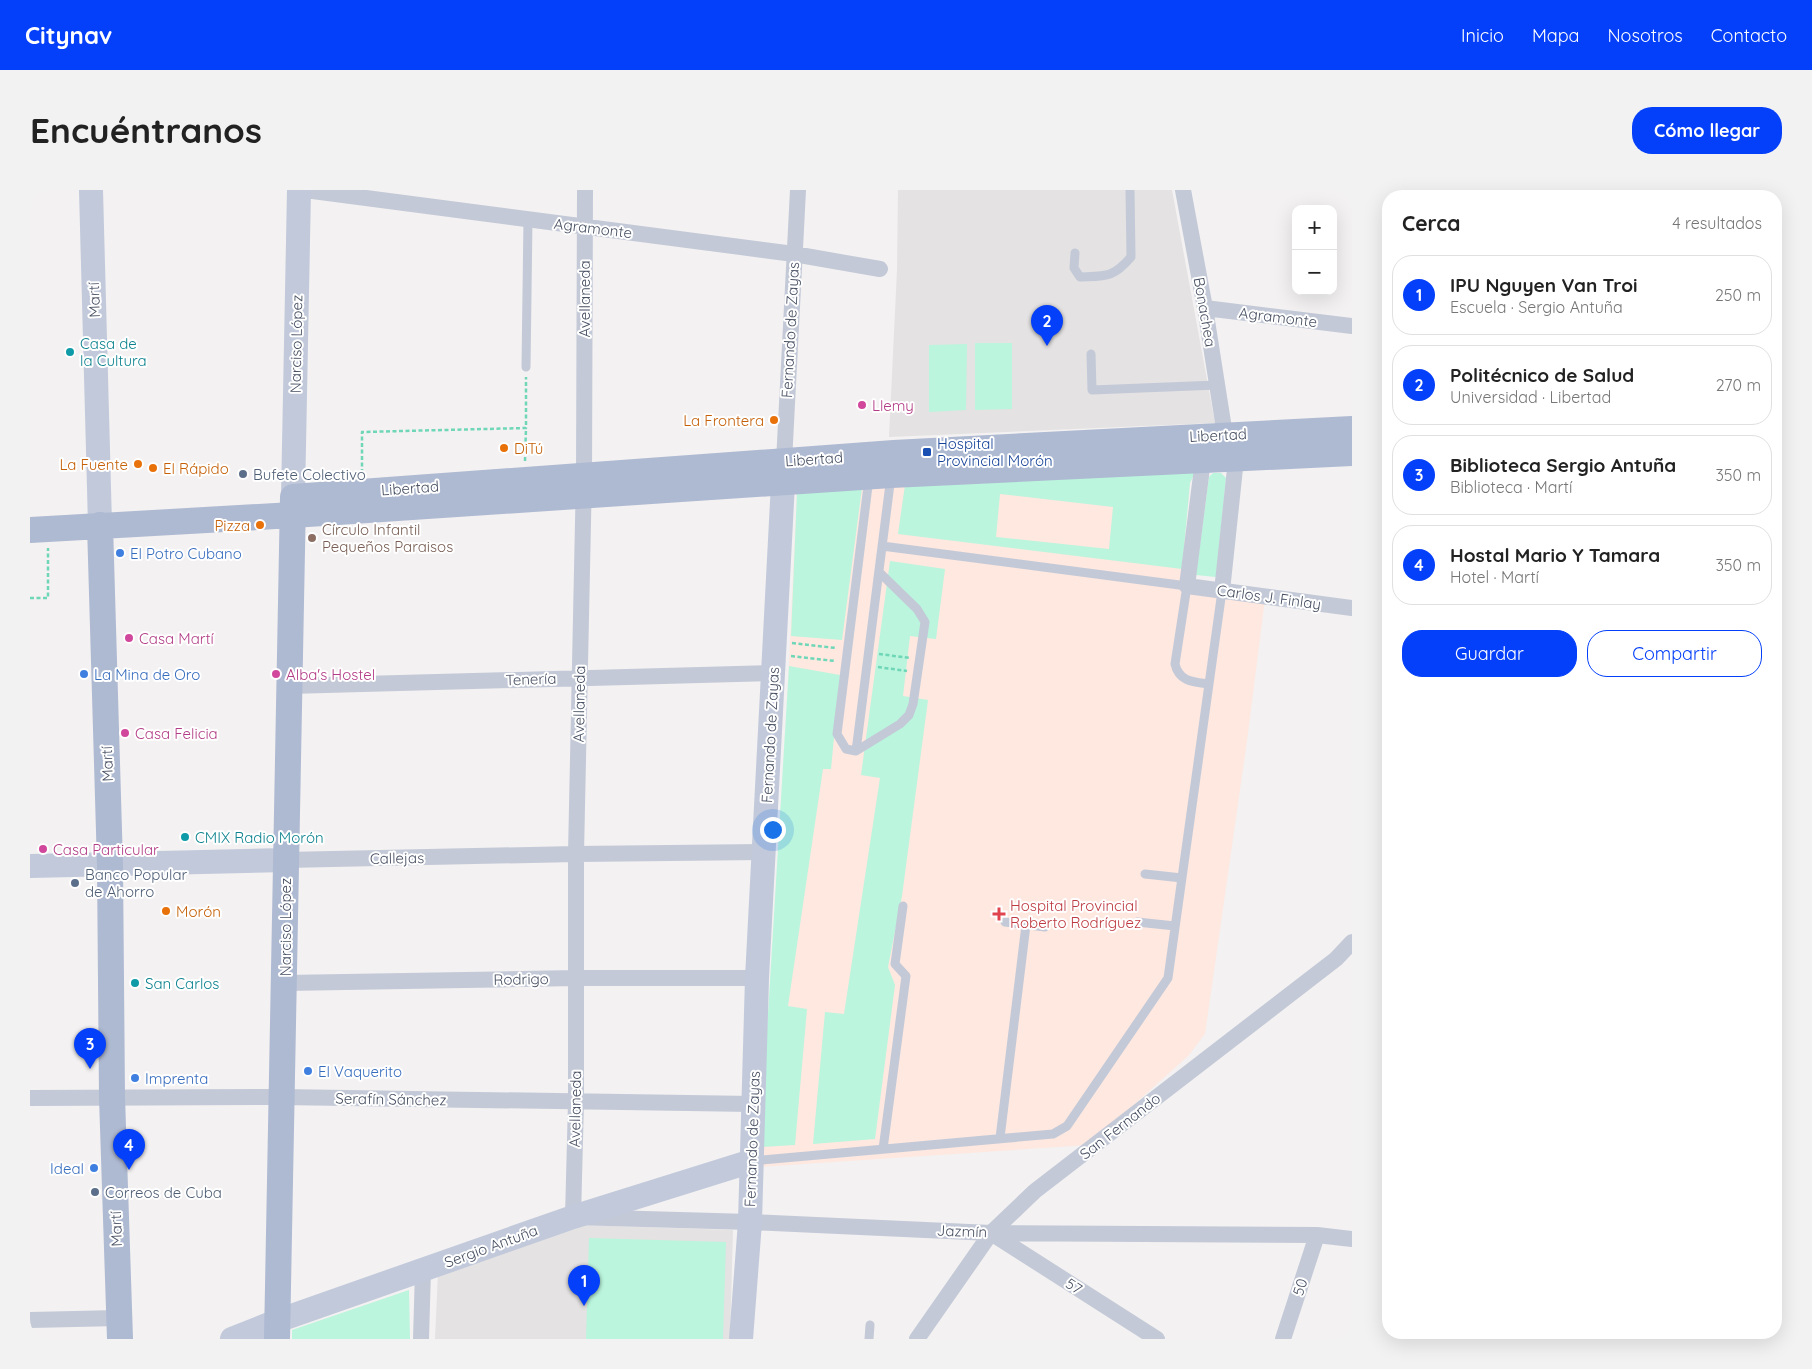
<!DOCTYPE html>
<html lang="es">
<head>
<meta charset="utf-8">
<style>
  body { margin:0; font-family:Quicksand,sans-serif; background:#f2f2f2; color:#222 }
  .controls { position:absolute; right:15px; top:15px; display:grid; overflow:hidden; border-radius:10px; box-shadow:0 5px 20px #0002 }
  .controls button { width:45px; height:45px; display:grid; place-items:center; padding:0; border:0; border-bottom:1px solid #e0e0e0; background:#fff; color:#222; font:25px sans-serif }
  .you { position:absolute; left:742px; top:639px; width:18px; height:18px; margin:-12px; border:4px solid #fff; border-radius:50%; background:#1a73e8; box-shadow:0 0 0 8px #1a73e833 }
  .badge { display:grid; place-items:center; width:32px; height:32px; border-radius:50%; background:#043ff9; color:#fff; font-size:16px; font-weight:700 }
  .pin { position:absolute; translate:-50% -41px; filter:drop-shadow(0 1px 2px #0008) }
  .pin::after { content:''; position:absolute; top:26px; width:18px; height:15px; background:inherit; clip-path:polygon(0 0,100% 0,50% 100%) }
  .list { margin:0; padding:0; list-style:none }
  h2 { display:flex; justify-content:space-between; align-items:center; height:65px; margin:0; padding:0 20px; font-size:21px }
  h2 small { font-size:16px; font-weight:400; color:#767676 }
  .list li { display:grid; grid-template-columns:32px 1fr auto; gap:15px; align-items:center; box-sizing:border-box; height:80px; margin:0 10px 10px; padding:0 10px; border:1px solid #e0e0e0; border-radius:20px }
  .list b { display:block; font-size:19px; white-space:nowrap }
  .list p { margin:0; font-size:16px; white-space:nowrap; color:#767676 }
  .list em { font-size:16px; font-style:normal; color:#767676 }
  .actions { display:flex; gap:10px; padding:15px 20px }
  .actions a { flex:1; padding:11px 0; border:1px solid #043ff9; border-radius:20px; text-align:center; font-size:18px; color:#043ff9 }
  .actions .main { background:#043ff9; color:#fff }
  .map { position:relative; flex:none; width:1322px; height:1149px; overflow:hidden; border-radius:20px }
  header { display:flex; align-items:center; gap:30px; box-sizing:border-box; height:70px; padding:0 25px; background:#043ff9; color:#fff }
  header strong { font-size:24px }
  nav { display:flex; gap:28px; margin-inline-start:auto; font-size:18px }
  .intro { display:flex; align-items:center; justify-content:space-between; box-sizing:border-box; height:120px; padding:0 30px }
  h1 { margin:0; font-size:35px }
  .button { padding:12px 22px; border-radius:20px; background:#043ff9; color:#fff; font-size:18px; font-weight:700 }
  main { display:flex; gap:30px; padding:0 30px }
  aside { flex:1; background:#fff; border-radius:20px; box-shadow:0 5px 20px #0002 }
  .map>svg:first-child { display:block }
  .education { fill:#e4e2e2 }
  .medical { fill:#fee8e0 }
  .green { fill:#bbf5dd; fill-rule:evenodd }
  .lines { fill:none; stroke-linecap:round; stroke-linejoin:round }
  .path { stroke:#6fd7b8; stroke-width:2.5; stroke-dasharray:4 2.5; stroke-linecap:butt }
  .lane { stroke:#c3c9d7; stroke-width:9 }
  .street { stroke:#c3c9d7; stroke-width:16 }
  .secondary { stroke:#c1c9db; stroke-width:24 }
  .primary { stroke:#aeb9d2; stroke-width:26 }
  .culture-dot { fill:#0f9aa8; stroke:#fff; stroke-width:2 }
  .hotel-dot { fill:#d1479c; stroke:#fff; stroke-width:2 }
  .food-dot { fill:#e8710a; stroke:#fff; stroke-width:2 }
  .transit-dot { fill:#1a4fb4; stroke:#fff; stroke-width:2 }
  .service-dot { fill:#5c6f8a; stroke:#fff; stroke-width:2 }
  .education-dot { fill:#8d6e63; stroke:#fff; stroke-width:2 }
  .shop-dot { fill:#3f7fe0; stroke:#fff; stroke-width:2 }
  .health-dot { fill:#e0444e; stroke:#fff; stroke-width:2 }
  .labels { text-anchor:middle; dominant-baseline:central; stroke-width:4; stroke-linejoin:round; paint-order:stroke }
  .street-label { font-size:15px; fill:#464f61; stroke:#fff }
  .culture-label { font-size:15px; fill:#0d838f; stroke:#fff; text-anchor:start }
  .hotel-label { font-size:15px; fill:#b23c85; stroke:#fff; text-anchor:start }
  .food-label { font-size:15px; fill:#c56008; stroke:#fff; text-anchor:end }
  .transit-label { font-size:15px; fill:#164399; stroke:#fff; text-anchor:start }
  .service-label { font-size:15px; fill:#4e5e75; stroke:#fff; text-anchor:start }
  .education-label { font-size:15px; fill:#785e54; stroke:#fff; text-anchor:start }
  .shop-label { font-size:15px; fill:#366cbe; stroke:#fff; text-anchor:start }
  .health-label { font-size:15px; fill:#be3a42; stroke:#fff; text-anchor:start }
</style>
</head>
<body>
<header>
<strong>Citynav</strong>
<nav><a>Inicio</a><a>Mapa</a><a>Nosotros</a><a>Contacto</a></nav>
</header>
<div class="intro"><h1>Encuéntranos</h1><a class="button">Cómo llegar</a></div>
<main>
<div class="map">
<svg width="1322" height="1149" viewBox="0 0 1322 1149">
  <rect width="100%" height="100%" fill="#f3f1f1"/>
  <path class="education" d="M 868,0 L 1142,0 L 1185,233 L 859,247 L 867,80 Z
    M 551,1035 L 703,1040 L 700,1149 L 405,1149 L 408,1083 Z"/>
  <path class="medical" d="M 1167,278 L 1160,293 L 1151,391 L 1236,401 L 1217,551 L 1175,844 L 1158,866 L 1059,955 L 729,977 L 753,604 L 767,302 Z"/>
  <path class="green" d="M 945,153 L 982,153 L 982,219 L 945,220 Z
    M 937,154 L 936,220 L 899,222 L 899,155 Z
    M 1167,278 L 1160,293 L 1152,379 L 868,344 L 875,295 ZM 970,304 L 1083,317 L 1079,359 L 966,347 Z
    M 1183,283 L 1191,283 L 1196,288 L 1186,387 L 1166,385 L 1179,287 Z
    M 832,298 L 812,450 L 761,446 L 767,302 Z
    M 860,371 L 915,379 L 906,449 L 880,446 L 873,506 L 898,510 L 872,706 L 858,777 L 865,795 L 845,949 L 783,954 L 795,822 L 814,824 L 850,588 L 831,585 Z
    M 759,476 L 810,485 L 801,579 L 793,579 L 758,816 L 777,819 L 765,955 L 730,957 Z
    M 559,1048 L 696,1052 L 693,1149 L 556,1149 Z
    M 379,1100 L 380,1149 L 262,1149 L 262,1140 Z"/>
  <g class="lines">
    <path class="path" d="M 495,271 L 496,238
      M 332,283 L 332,242 L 496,238 L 496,187
      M 0,408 L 18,408 L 18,358
      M 762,453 L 806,458
      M 849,464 L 880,468
      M 761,466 L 805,471
      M 848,477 L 877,481"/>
    <path class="lane" d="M 1045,63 L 1044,78 L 1050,87 C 1076,86 1083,88 1101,67 L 1100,0
      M 1061,164 L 1062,200 L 1187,195
      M 496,177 L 498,29
      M 839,288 L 807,544 L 816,559 L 826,561 L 861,286
      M 852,356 L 1157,396 L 1145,474 C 1149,492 1164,492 1179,494 L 1192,401
      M 826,561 L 870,534 L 879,525 L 883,514 L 895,432 L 887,419 L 849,382
      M 1115,684 L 1152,688
      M 975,732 L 1015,737
      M 1107,732 L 1145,736
      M 970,948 L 996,735
      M 853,959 L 876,786 L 865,774 L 873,716
      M 722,971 L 1023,944 L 1037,936 L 1138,788 L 1179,494
      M 839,1149 L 840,1135"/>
    <path class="street" d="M 275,0 L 764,64 L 850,79
      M 555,0 L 554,285 L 546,664 L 546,912 L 543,1027 L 720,1032 L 961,1043 L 1287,1045 L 1322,1049
      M 1153,0 L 1175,118 L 1195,245 L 1206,269 L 1192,401
      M 1175,118 L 1322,136
      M 1179,263 L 1173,270 L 1157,396 L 1322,418
      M 754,272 L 768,0
      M 259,496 L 744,483
      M 255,670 L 546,664 L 733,662
      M 255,793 L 546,788 L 727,788
      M 0,908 L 251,907 L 723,914
      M 961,1043 L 1127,1149
      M 0,1130 L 89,1128
      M 391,1149 L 393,1080
      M 887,1149 L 961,1043 L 1005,1001 L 1306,769 L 1322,752
      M 1253,1149 L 1287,1045"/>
    <path class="secondary" d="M 61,0 L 70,335
      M 263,307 L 269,0
      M 0,676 L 255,670
      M 202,1149 L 247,1131 L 543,1027 L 722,971
      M 711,1149 L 720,1032 L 727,788 L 754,274"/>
    <path class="primary" d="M 70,335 L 80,675 L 82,907 L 90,1149
      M 0,340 L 263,325 L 861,285 L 1322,263
      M 247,1149 L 263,307 L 864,263 L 1322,239"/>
  </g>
  <g class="culture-dot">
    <circle cx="40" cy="162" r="5"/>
    <circle cx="155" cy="647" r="5"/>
    <circle cx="105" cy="793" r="5"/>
  </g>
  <g class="hotel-dot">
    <circle cx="832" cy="215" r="5"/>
    <circle cx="99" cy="448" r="5"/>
    <circle cx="246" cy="484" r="5"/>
    <circle cx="95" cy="543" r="5"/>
    <circle cx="13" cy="659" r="5"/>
  </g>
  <g class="food-dot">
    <circle cx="744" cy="230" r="5"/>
    <circle cx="474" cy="258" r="5"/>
    <circle cx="108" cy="274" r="5"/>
    <circle cx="123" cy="278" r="5"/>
    <circle cx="230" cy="335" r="5"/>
    <circle cx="136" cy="721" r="5"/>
  </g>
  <rect class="transit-dot" x="892" y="257" width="10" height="10" rx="2.5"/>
  <g class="service-dot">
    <circle cx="213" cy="284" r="5"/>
    <circle cx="45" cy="693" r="5"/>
    <circle cx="65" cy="1002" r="5"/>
  </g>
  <circle class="education-dot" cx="282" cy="348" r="5"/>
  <g class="shop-dot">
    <circle cx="90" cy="363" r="5"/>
    <circle cx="54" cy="484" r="5"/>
    <circle cx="278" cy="881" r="5"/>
    <circle cx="105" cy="888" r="5"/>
    <circle cx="64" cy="978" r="5"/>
  </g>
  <path class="health-dot" d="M966.5 716.5h5v5h5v5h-5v5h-5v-5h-5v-5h5z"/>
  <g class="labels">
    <g class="street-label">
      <text transform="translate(563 38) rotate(7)">Agramonte</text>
      <text transform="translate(554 109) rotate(-90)">Avellaneda</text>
      <text transform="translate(64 110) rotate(-92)">Martí</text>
      <text transform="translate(1175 122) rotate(80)">Bonachea</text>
      <text transform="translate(1248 127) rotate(7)">Agramonte</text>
      <text transform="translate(760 140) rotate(-87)">Fernando de Zayas</text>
      <text transform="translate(266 154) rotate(-89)">Narciso López</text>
      <text transform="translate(1188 245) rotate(-3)">Libertad</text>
      <text transform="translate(784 269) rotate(-4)">Libertad</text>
      <text transform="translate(380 298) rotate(-4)">Libertad</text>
      <text transform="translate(1239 407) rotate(8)">Carlos J. Finlay</text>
      <text transform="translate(501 489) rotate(-2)">Tenería</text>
      <text transform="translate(549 514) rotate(-89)">Avellaneda</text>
      <text transform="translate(740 545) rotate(-87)">Fernando de Zayas</text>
      <text transform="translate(77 574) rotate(-92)">Martí</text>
      <text transform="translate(367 668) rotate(-1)">Callejas</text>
      <text transform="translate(255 737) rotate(-90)">Narciso López</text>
      <text transform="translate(491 789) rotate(-1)">Rodrigo</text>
      <text transform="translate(361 909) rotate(1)">Serafín Sánchez</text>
      <text transform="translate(545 919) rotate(-89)">Avellaneda</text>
      <text transform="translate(1090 936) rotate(-38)">San Fernando</text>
      <text transform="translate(722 949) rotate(-88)">Fernando de Zayas</text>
      <text transform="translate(86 1039) rotate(-92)">Martí</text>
      <text transform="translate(932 1041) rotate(2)">Jazmín</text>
      <text transform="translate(461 1056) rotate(-20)">Sergio Antuña</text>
      <text transform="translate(1044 1096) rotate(33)">57</text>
      <text transform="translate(1270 1097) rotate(-72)">50</text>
    </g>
    <g class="culture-label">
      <text x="50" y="153">Casa de<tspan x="50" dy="17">la Cultura</tspan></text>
      <text x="165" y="647">CMIX Radio Morón</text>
      <text x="115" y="793">San Carlos</text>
    </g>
    <g class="hotel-label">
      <text x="842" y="215">Llemy</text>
      <text x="109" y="448">Casa Martí</text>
      <text x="256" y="484">Alba's Hostel</text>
      <text x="105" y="543">Casa Felicia</text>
      <text x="23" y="659">Casa Particular</text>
    </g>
    <g class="food-label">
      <text x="734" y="230">La Frontera</text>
      <text x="484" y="258" text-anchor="start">DiTú</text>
      <text x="98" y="274">La Fuente</text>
      <text x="133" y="278" text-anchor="start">El Rápido</text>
      <text x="220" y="335">Pizza</text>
      <text x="146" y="721" text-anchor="start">Morón</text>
    </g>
    <g class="transit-label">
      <text x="907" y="253">Hospital<tspan x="907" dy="17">Provincial Morón</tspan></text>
    </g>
    <g class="service-label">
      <text x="223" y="284">Bufete Colectivo</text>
      <text x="55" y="684">Banco Popular<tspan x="55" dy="17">de Ahorro</tspan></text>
      <text x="75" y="1002">Correos de Cuba</text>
    </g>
    <g class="education-label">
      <text x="292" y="339">Círculo Infantil<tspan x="292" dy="17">Pequeños Paraisos</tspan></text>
    </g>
    <g class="shop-label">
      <text x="100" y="363">El Potro Cubano</text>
      <text x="64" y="484">La Mina de Oro</text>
      <text x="288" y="881">El Vaquerito</text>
      <text x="115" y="888">Imprenta</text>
      <text x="54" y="978" text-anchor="end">Ideal</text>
    </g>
    <g class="health-label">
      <text x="980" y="715">Hospital Provincial<tspan x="980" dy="17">Roberto Rodríguez</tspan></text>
    </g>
  </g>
</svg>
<div class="controls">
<button>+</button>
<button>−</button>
</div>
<div class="you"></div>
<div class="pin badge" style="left:554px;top:1116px">1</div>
<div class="pin badge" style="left:1017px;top:156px">2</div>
<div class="pin badge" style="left:60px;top:879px">3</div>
<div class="pin badge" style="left:99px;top:980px">4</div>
</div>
<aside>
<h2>Cerca<small>4 resultados</small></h2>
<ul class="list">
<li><span class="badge">1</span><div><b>IPU Nguyen Van Troi</b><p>Escuela · Sergio Antuña</p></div><em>250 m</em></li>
<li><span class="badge">2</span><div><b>Politécnico de Salud</b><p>Universidad · Libertad</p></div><em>270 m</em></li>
<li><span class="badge">3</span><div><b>Biblioteca Sergio Antuña</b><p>Biblioteca · Martí</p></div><em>350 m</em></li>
<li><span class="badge">4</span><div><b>Hostal Mario Y Tamara</b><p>Hotel · Martí</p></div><em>350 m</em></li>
</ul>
<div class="actions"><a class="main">Guardar</a><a>Compartir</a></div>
</aside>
</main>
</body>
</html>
